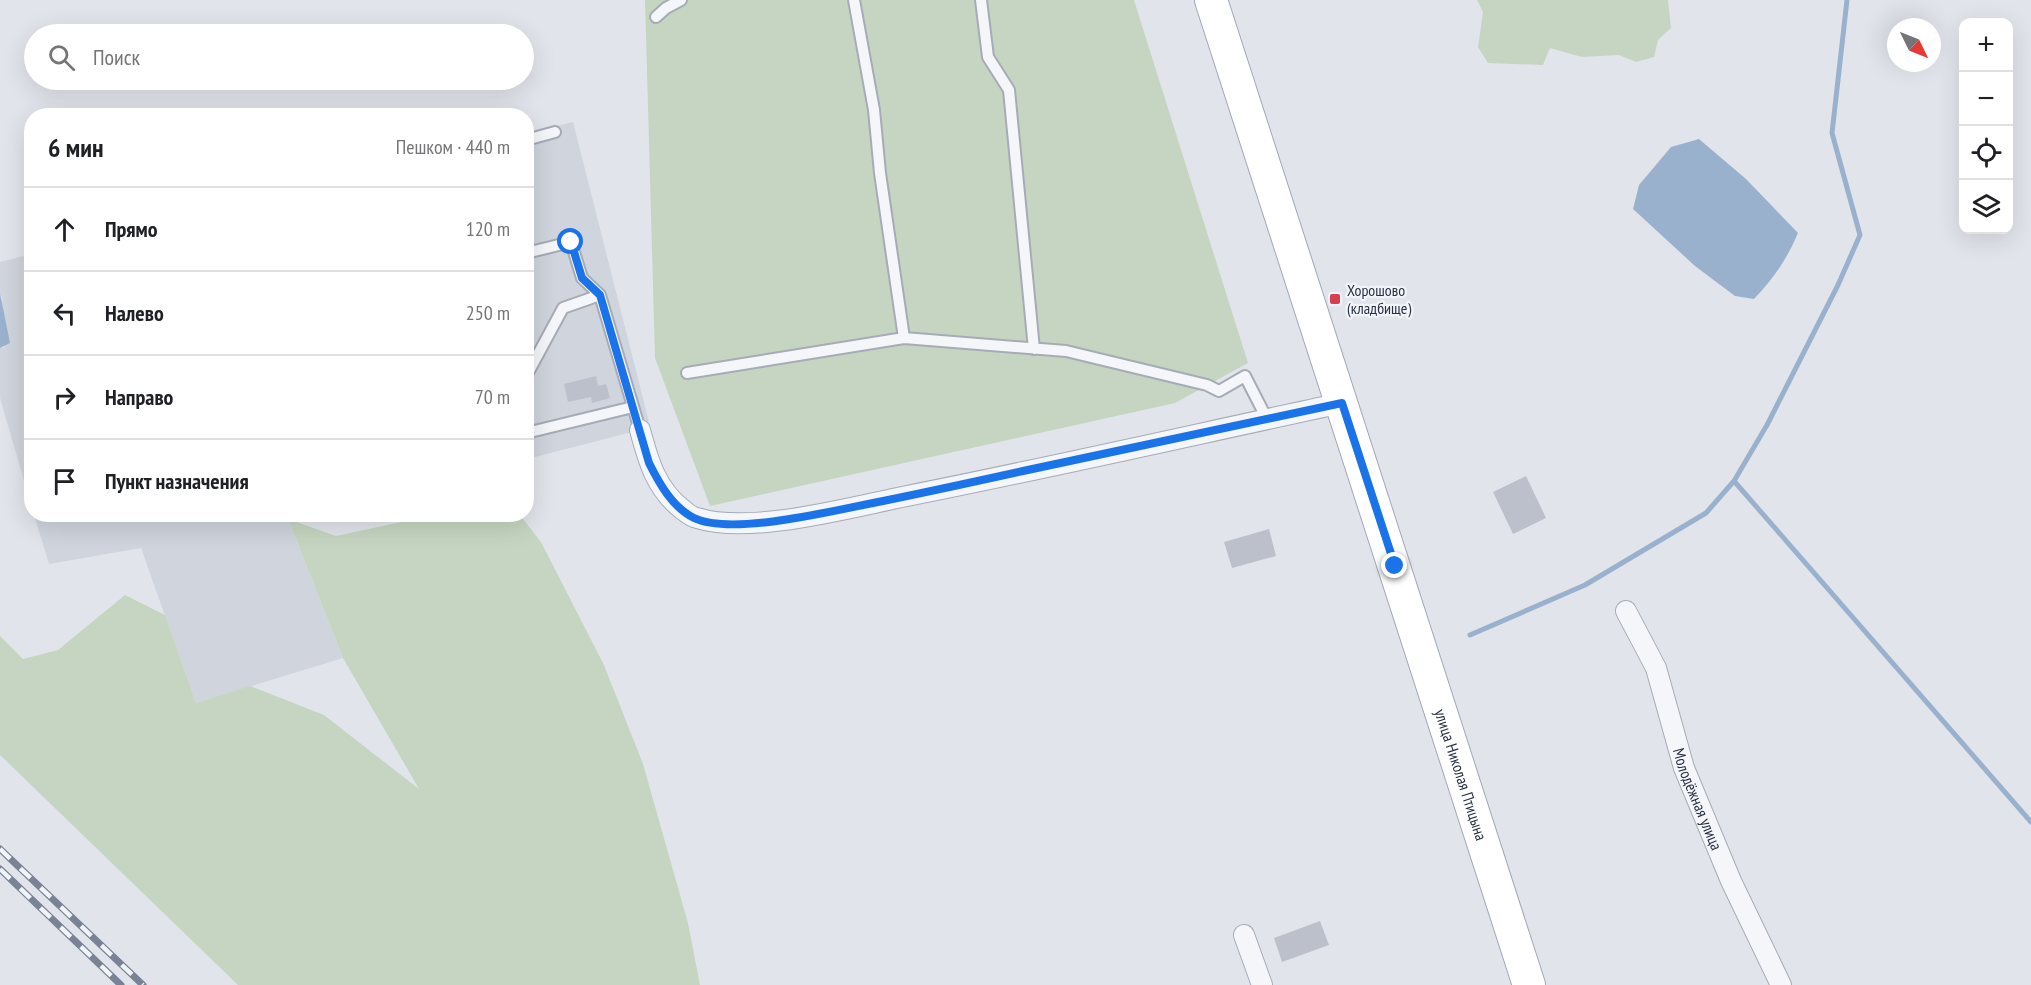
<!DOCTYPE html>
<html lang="ru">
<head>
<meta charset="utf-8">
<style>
  body { margin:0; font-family:"PT Sans Narrow",sans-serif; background:#f6f6f6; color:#202124 }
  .controls { position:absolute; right:18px; top:18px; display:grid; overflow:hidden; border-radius:12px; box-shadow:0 6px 24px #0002 }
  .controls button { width:54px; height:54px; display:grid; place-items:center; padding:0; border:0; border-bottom:2px solid #e0e0e0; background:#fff; color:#202124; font:30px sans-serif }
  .compass { position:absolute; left:1887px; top:18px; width:54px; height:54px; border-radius:50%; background:#fff; box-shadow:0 6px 24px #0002; rotate:133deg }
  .stop { position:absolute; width:18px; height:18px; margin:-14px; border:4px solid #1a73e8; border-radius:50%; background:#fff }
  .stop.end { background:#1a73e8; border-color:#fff; box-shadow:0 2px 6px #0008 }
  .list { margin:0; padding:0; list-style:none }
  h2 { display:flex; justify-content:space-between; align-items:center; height:78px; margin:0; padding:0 24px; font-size:26px }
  h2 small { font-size:20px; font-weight:400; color:#757577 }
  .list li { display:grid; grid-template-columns:39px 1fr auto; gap:18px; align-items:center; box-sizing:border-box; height:84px; padding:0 24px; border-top:2px solid #e0e0e0 }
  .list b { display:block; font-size:22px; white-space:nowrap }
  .list em { font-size:20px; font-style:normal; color:#757577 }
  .icon { flex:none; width:33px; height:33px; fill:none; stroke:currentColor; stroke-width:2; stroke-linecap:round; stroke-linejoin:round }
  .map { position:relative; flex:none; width:2031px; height:985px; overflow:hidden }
  .search { position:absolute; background:#fff; box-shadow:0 6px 24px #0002; left:24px; top:24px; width:510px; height:66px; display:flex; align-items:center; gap:15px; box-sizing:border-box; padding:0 21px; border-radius:33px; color:#757577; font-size:22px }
  .panel { position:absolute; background:#fff; box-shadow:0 6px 24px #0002; left:24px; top:108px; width:510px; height:414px; border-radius:24px }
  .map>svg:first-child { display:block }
  .built { fill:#cfd4dd }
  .green { fill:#c6d5c2 }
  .water { fill:#9ab1cd }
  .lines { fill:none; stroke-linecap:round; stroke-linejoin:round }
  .stream { stroke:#9ab1cd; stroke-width:5 }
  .building { fill:#bbc0cb }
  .lane-casing { stroke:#a6abb6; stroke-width:14 }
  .street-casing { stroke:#a6abb6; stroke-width:22 }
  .primary-casing { stroke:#a0a8b8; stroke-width:34 }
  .lane { stroke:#f5f6f9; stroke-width:10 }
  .street { stroke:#f5f6f9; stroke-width:20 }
  .primary { stroke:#fff; stroke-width:32 }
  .rail-casing { stroke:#7a8396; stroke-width:7 }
  .rail { stroke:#f1f4f8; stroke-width:4.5; stroke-dasharray:14; stroke-linecap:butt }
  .route { stroke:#1a73e8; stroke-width:8 }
  .poi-dot { fill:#d83f4f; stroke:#f1f4f8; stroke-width:2 }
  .labels { text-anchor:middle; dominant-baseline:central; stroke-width:4.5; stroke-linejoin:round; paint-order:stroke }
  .poi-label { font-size:16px; fill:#283144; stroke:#f1f4f8; text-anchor:start }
  .street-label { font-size:16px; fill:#283144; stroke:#f1f4f8 }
</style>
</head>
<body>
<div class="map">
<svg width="2031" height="985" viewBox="0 0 2031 985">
  <rect width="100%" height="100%" fill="#e1e5eb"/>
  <path class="built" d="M 573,122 L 649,422 L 640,430 L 527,459 L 527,133 Z
    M 31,254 L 31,505 L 0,398 L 0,348 L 5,347 L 2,297 L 0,293 L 0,262 Z
    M 34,515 L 304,515 L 288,519 L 343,658 L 196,703 L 141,548 L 49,564 Z"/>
  <path class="green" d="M 645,0 L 1134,0 L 1248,363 L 1175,403 L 710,506 L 655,358 Z
    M 1477,0 L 1668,0 L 1671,28 L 1658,40 L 1654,57 L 1636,62 L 1619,55 L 1582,57 L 1550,48 L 1543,65 L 1488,63 L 1478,47 L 1483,12 Z
    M 434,515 L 520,515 L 541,542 L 604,665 L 643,764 L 688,923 L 700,985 L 238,985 L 0,755 L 0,636 L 23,659 L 58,650 L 125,595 L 165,615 L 196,703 L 250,686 L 324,715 L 419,789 L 343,658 L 288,519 L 336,536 Z"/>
  <path class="water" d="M 1699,139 L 1746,179 L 1798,233 C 1787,259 1774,278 1754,299 L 1735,296 L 1695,266 L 1633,209 L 1639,185 L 1671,147 Z
    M 0,293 L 10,343 L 0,348 Z"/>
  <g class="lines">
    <path class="stream" d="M 1734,481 L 2031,822
      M 1470,635 L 1585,585 L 1706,513 L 1734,481 L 1767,425 L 1838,285 L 1860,235 L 1832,133 L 1847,0"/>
  </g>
  <path class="building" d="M 596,376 L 598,386 L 606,384 L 610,398 L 592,403 L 591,397 L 568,402 L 564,384 Z
    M 1526,476 L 1546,518 L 1513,534 L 1493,492 Z
    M 1269,529 L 1276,556 L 1232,568 L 1224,542 Z
    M 1320,921 L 1329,945 L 1282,962 L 1274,938 Z"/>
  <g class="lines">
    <defs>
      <path id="lane" d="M 854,0 L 874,110 L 880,173 L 904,338
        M 981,0 L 988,57 L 1009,90 L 1034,349
        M 656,17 L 666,8 L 681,0
        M 526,140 L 555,132
        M 526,253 L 571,242 L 582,278 L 600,295
        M 529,371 L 563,308 L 600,295 L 640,430
        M 687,373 L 904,338 L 1066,351 L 1207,385 L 1219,391 L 1245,376 L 1267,419
        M 526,433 L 633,407"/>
      <g id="street">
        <path d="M 640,430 C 648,460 656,489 682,509 C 686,512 691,517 697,518 C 751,535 851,507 907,496 C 1053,467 1197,434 1342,403"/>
        <path id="s1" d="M 1626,611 L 1656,668 L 1684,768 L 1731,881 L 1781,985"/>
        <path d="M 1244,935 L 1262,985"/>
      </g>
      <g id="primary">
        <path id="s2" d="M 1211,0 L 1529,985"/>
      </g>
    </defs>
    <use href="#lane" class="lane-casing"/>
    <use href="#street" class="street-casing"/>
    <use href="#primary" class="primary-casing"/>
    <use href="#lane" class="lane"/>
    <use href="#street" class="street"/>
    <use href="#primary" class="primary"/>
    <defs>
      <path id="rail" d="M 0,849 L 143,985
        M 0,869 L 121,985"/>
    </defs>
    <use href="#rail" class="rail-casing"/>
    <use href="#rail" class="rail"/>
  </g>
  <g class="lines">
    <path class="route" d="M 571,242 L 582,278 L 600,295 L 649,463 C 659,483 672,507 694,518 C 732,536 831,511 873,503 C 923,493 973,482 1023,471 C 1130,449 1236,426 1342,403 L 1395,566"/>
  </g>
  <rect class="poi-dot" x="1329" y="293" width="12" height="12" rx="3"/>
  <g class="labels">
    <g class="poi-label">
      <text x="1347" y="290">Хорошово<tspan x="1347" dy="18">(кладбище)</tspan></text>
    </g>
    <g class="street-label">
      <text stroke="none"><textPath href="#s2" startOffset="814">улица Николая Птицына</textPath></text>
      <text stroke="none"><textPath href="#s1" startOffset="202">Молодёжная улица</textPath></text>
    </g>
  </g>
</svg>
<div class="controls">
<button>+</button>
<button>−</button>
<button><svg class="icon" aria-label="locate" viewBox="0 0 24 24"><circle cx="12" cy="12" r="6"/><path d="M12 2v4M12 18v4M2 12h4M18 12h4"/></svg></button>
<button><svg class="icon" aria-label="layers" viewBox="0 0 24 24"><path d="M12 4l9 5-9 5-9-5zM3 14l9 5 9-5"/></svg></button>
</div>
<svg class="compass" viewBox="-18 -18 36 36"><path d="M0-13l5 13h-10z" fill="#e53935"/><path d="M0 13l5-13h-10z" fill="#757577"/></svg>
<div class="stop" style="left:571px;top:242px"></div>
<div class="stop end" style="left:1395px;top:566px"></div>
<div class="search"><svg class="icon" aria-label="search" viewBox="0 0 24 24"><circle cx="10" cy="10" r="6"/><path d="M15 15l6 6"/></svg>Поиск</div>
<section class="panel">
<h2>6 мин<small>Пешком · 440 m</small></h2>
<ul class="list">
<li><svg class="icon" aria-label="ahead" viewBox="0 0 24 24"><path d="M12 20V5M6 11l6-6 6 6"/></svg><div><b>Прямо</b></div><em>120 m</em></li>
<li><svg class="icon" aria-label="left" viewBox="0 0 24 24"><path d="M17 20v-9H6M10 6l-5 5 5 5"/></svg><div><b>Налево</b></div><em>250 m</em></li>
<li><svg class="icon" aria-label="right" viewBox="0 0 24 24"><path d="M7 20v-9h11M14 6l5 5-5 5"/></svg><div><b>Направо</b></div><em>70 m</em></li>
<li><svg class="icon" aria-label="arrive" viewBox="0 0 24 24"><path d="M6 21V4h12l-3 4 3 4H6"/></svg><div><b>Пункт назначения</b></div></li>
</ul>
</section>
</div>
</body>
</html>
